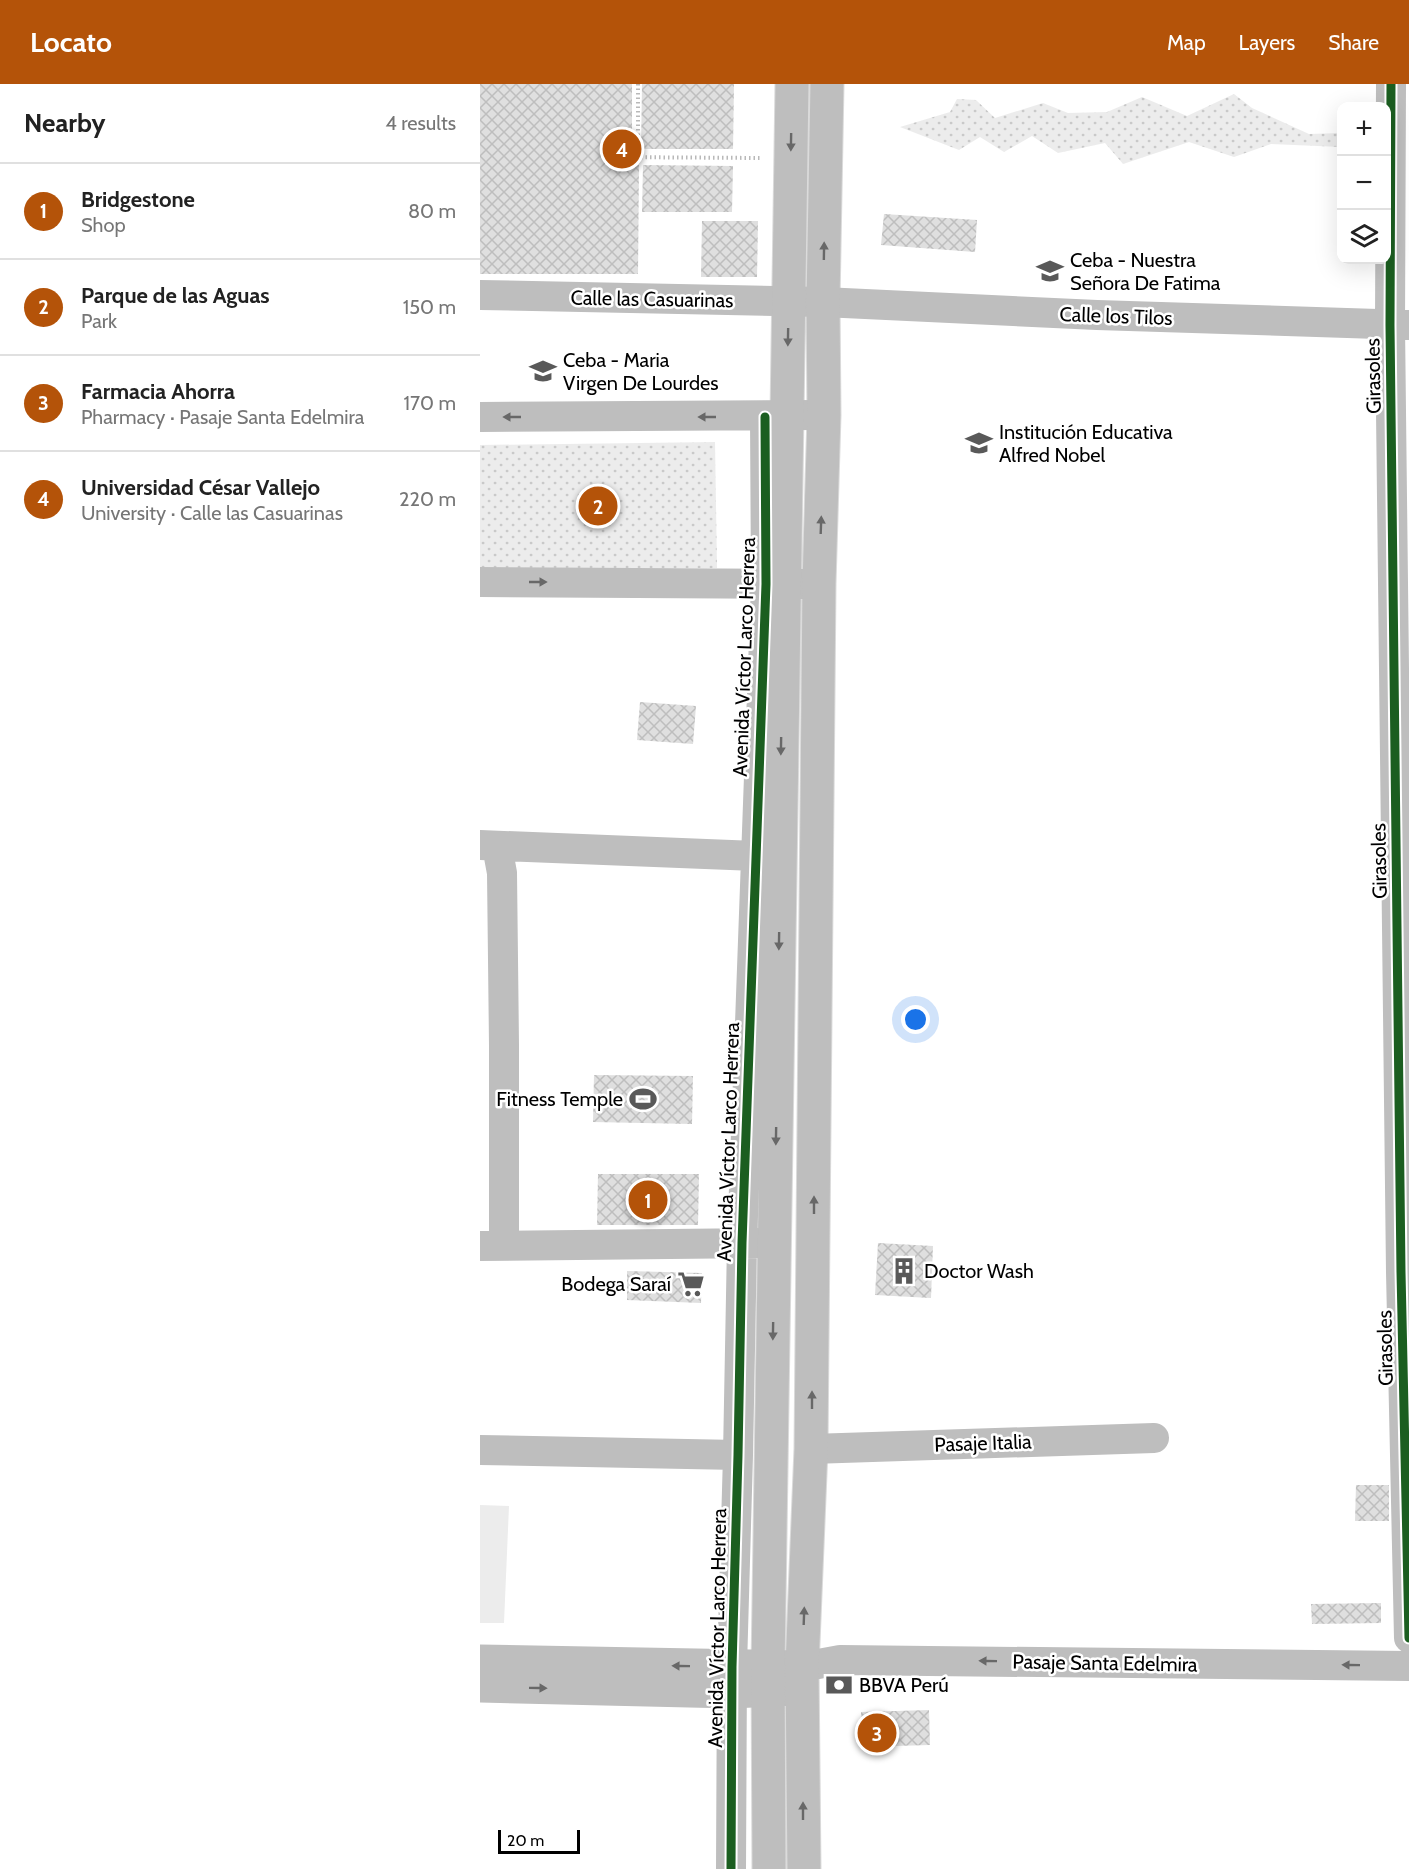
<!DOCTYPE html>
<html lang="en">
<head>
<meta charset="utf-8">
<style>
  body { margin:0; font-family:Cabin,sans-serif; background:#f6f6f6; color:#222 }
  .controls { position:absolute; right:18px; top:18px; display:grid; overflow:hidden; border-radius:12px; box-shadow:0 6px 24px #0002 }
  .controls button { width:54px; height:54px; display:grid; place-items:center; padding:0; border:0; border-bottom:2px solid #e0e0e0; background:#fff; color:#222; font:30px sans-serif }
  .scale { position:absolute; left:18px; bottom:15px; width:82px; box-sizing:border-box; padding-left:6px; border:3px solid #000; border-top:0; font-size:16px; line-height:21px; white-space:nowrap; color:#000; -webkit-text-stroke:4px #fff; paint-order:stroke }
  .you { position:absolute; left:436px; top:936px; width:21px; height:21px; margin:-15px; border:4px solid #fff; border-radius:50%; background:#1a73e8; box-shadow:0 0 0 9px #1a73e833 }
  .badge { display:grid; place-items:center; width:39px; height:39px; border-radius:50%; background:#b45309; color:#fff; font-size:20px; font-weight:700 }
  .pin { position:absolute; translate:-50% -50%; border:3px solid #fff; box-shadow:0 2px 6px #0006 }
  .list { margin:0; padding:0; list-style:none }
  h2 { display:flex; justify-content:space-between; align-items:center; height:78px; margin:0; padding:0 24px; font-size:26px }
  h2 small { font-size:20px; font-weight:400; color:#767676 }
  .list li { display:grid; grid-template-columns:39px 1fr auto; gap:18px; align-items:center; box-sizing:border-box; height:96px; padding:0 24px; border-top:2px solid #e0e0e0 }
  .list b { display:block; font-size:22px; white-space:nowrap }
  .list p { margin:0; font-size:20px; white-space:nowrap; color:#767676 }
  .list em { font-size:20px; font-style:normal; color:#767676 }
  .icon { flex:none; width:33px; height:33px; fill:none; stroke:currentColor; stroke-width:2; stroke-linecap:round; stroke-linejoin:round }
  .map { position:relative; flex:none; width:929px; height:1785px; overflow:hidden }
  header { display:flex; align-items:center; gap:36px; box-sizing:border-box; height:84px; padding:0 30px; background:#b45309; color:#fff }
  header strong { font-size:28px }
  nav { display:flex; gap:33px; margin-inline-start:auto; font-size:21px }
  main { display:flex }
  aside { flex:1; background:#fff }
  .map>svg:first-child { display:block }
  .park { fill:url(#park-dots) }
  .garden { fill:#ececec }
  .building { fill:url(#building-cross-hatch) }
  .lines { fill:none; stroke-linecap:round; stroke-linejoin:round }
  .primary-casing { stroke:#dbdbdb; stroke-width:35 }
  .path { stroke:#b9b9b9; stroke-width:4; stroke-dasharray:1.5 3; stroke-linecap:butt }
  .minor { stroke:#bebebe; stroke-width:30 }
  .tertiary { stroke:#bebebe; stroke-width:33 }
  .primary { stroke:#bebebe; stroke-width:33 }
  .cycleway-casing { stroke:#fff; stroke-width:13 }
  .cycleway { stroke:#1b5e20; stroke-width:9 }
  .oneway { fill:#686868 }
  .labels { text-anchor:middle; dominant-baseline:central; stroke-width:5; stroke-linejoin:round; paint-order:stroke }
  .poi-label { font-size:20px; fill:#000; stroke:#fff; text-anchor:start }
  .street-label { font-size:20px; fill:#000; stroke:#fff }
</style>
</head>
<body>
<header>
<strong>Locato</strong>
<nav><a>Map</a><a>Layers</a><a>Share</a></nav>
</header>
<main>
<aside>
<h2>Nearby<small>4 results</small></h2>
<ul class="list">
<li><span class="badge">1</span><div><b>Bridgestone</b><p>Shop</p></div><em>80 m</em></li>
<li><span class="badge">2</span><div><b>Parque de las Aguas</b><p>Park</p></div><em>150 m</em></li>
<li><span class="badge">3</span><div><b>Farmacia Ahorra</b><p>Pharmacy · Pasaje Santa Edelmira</p></div><em>170 m</em></li>
<li><span class="badge">4</span><div><b>Universidad César Vallejo</b><p>University · Calle las Casuarinas</p></div><em>220 m</em></li>
</ul>
</aside>
<div class="map">
<svg width="929" height="1785" viewBox="0 0 929 1785">
  <defs>
    <pattern id="park-dots" width="8" height="8" patternUnits="userSpaceOnUse" patternTransform="scale(1.5)"><rect width="8" height="8" fill="#ececec"/><path d="M2 2h.1M6 6h.1" fill="none" stroke="#c9c9c9" stroke-width="1.8" stroke-linecap="round"/></pattern>
    <pattern id="building-cross-hatch" width="8" height="8" patternUnits="userSpaceOnUse" patternTransform="scale(1.5)"><rect width="8" height="8" fill="#dfdfdf"/><path d="M0 0l8 8M0 8l8-8" fill="none" stroke="#bebebe"/></pattern>
  </defs>
  <rect width="100%" height="100%" fill="#fff"/>
  <path class="park" d="M 754,10 L 772,24 L 829,50 L 861,49 L 861,63 L 791,60 L 754,73 L 709,58 L 643,80 L 625,59 L 578,69 L 552,52 L 524,68 L 500,53 L 479,66 L 420,43 L 470,28 L 477,15 L 496,16 L 515,34 L 563,19 L 588,29 L 627,28 L 662,13 L 707,32 Z
    M 235,358 L 237,484 L 0,486 L 0,361 Z"/>
  <path class="garden" d="M 0,1421 L 29,1422 L 24,1539 L 0,1539 Z"/>
  <path class="building" d="M 0,0 L 152,0 L 152,65 L 125,65 L 125,81 L 159,81 L 158,190 L 0,190 Z
    M 162,0 L 254,0 L 253,65 L 161,65 Z
    M 163,81 L 253,82 L 252,128 L 162,128 Z
    M 404,130 L 497,136 L 495,168 L 401,161 Z
    M 222,137 L 278,137 L 277,193 L 221,193 Z
    M 160,618 L 216,622 L 213,660 L 157,656 Z
    M 114,991 L 213,992 L 212,1040 L 113,1038 Z
    M 118,1090 L 219,1090 L 218,1141 L 117,1141 Z
    M 398,1159 L 453,1162 L 451,1214 L 395,1211 Z
    M 147,1187 L 222,1189 L 221,1219 L 147,1216 Z
    M 876,1401 L 909,1401 L 909,1437 L 875,1437 Z
    M 901,1519 L 901,1539 L 832,1540 L 831,1520 Z
    M 449,1626 L 450,1661 L 382,1663 L 381,1628 Z"/>
  <g class="lines">
    <defs>
      <path id="primary" d="M 289,1785 L 288,1583 L 312,0
        M 324,1785 L 322,1583 L 331,1365 L 339,500 L 344,331 L 343,218 L 347,0"/>
    </defs>
    <use href="#primary" class="primary-casing"/>
    <path class="path" d="M 158,0 L 158,74
      M 125,73 L 280,74"/>
    <path class="minor" d="M 911,0 L 910,241 L 921,1188 L 929,1554
      M 0,211 L 343,218 L 617,231 L 929,241
      M 0,333 L 344,331
      M 0,498 L 339,500
      M 0,761 L 276,772
      M 17,762 L 22,789 L 24,961 L 24,1162
      M 0,1162 L 282,1159
      M 331,1365 L 674,1354
      M 0,1366 L 258,1371
      M 322,1583 L 360,1576 L 929,1582
      M 251,1785 L 252,1583 L 258,1371 L 262,1159 L 286,500 L 285,333"/>
    <path class="tertiary" d="M 0,1577 L 318,1583
      M 0,1602 L 252,1608 L 316,1605"/>
    <use href="#primary" class="primary"/>
    <defs>
      <path id="cycleway" d="M 911,0 L 910,241 L 921,1188 L 929,1554
        M 251,1785 L 252,1583 L 258,1371 L 262,1159 L 286,500 L 285,333"/>
    </defs>
    <use href="#cycleway" class="cycleway-casing"/>
    <use href="#cycleway" class="cycleway"/>
  </g>
  <defs><path id="oneway-solid" d="M-6-.8H1V-3.2L6.5 0L1 3.2V.8H-6Z" transform="scale(1.5)"/></defs>
  <g class="oneway">
    <use href="#oneway-solid" transform="translate(311 58) rotate(91)"/>
    <use href="#oneway-solid" transform="translate(344 167) rotate(-89)"/>
    <use href="#oneway-solid" transform="translate(308 253) rotate(91)"/>
    <use href="#oneway-solid" transform="translate(32 333) rotate(180)"/>
    <use href="#oneway-solid" transform="translate(227 333) rotate(180)"/>
    <use href="#oneway-solid" transform="translate(341 441) rotate(-88)"/>
    <use href="#oneway-solid" transform="translate(58 498)"/>
    <use href="#oneway-solid" transform="translate(301 662) rotate(91)"/>
    <use href="#oneway-solid" transform="translate(299 857) rotate(91)"/>
    <use href="#oneway-solid" transform="translate(296 1052) rotate(91)"/>
    <use href="#oneway-solid" transform="translate(334 1121) rotate(-90)"/>
    <use href="#oneway-solid" transform="translate(293 1247) rotate(91)"/>
    <use href="#oneway-solid" transform="translate(332 1316) rotate(-90)"/>
    <use href="#oneway-solid" transform="translate(324 1532) rotate(-88)"/>
    <use href="#oneway-solid" transform="translate(508 1577) rotate(-179)"/>
    <use href="#oneway-solid" transform="translate(871 1581) rotate(-179)"/>
    <use href="#oneway-solid" transform="translate(201 1582) rotate(-179)"/>
    <use href="#oneway-solid" transform="translate(58 1604) rotate(1)"/>
    <use href="#oneway-solid" transform="translate(323 1727) rotate(-90)"/>
  </g>
  <defs>
    <symbol id="school-bare" viewBox="-9 -9 18 18"><path d="M0-5L7-2L0 1L-7-2ZM-4 1L0 2.5L4 1V4Q0 6-4 4Z" fill="#595959" stroke="#fff" stroke-width="2.5" paint-order="stroke"/></symbol>
    <symbol id="stadium-bare" viewBox="-9 -9 18 18"><path d="M0-5a6.5 5 0 1 0 0 10a6.5 5 0 1 0 0-10ZM-3.5-1.8h7v3.6h-7Z" fill="#595959" stroke="#fff" stroke-width="2.5" paint-order="stroke"/></symbol>
    <symbol id="building-bare" viewBox="-9 -9 18 18"><path d="M-4-6H4V6H1V3H-1V6H-4ZM-2.5-4.3h1.7v1.8h-1.7ZM.8-4.3h1.7v1.8H.8ZM-2.5-1h1.7V.8h-1.7ZM.8-1h1.7V.8H.8Z" fill="#595959" stroke="#fff" stroke-width="2.5" paint-order="stroke"/></symbol>
    <symbol id="supermarket-bare" viewBox="-9 -9 18 18"><path d="M-6-5.5h2.5l.6 2H6L4.5 2H-2.5L-4.4-4H-6ZM-1.5 3.2a1.3 1.3 0 1 0 .1 0ZM3 3.2a1.3 1.3 0 1 0 .1 0Z" fill="#595959" stroke="#fff" stroke-width="2.5" paint-order="stroke"/></symbol>
    <symbol id="bank-bare" viewBox="-9 -9 18 18"><path d="M-6-4H6V4H-6ZM0-2.3a2.3 2.3 0 1 0 0 4.6a2.3 2.3 0 1 0 0-4.6Z" fill="#595959" stroke="#fff" stroke-width="2.5" paint-order="stroke"/></symbol>
  </defs>
  <g fill-rule="evenodd">
    <use href="#school-bare" x="551" y="168" width="38" height="38"/>
    <use href="#school-bare" x="44" y="268" width="38" height="38"/>
    <use href="#school-bare" x="480" y="340" width="38" height="38"/>
    <use href="#stadium-bare" x="144" y="996" width="38" height="38"/>
    <use href="#building-bare" x="405" y="1168" width="38" height="38"/>
    <use href="#supermarket-bare" x="192" y="1181" width="38" height="38"/>
    <use href="#bank-bare" x="340" y="1582" width="38" height="38"/>
  </g>
  <g class="labels">
    <g class="poi-label">
      <text x="590" y="176">Ceba - Nuestra<tspan x="590" dy="23">Señora De Fatima</tspan></text>
      <text x="83" y="276">Ceba - Maria<tspan x="83" dy="23">Virgen De Lourdes</tspan></text>
      <text x="519" y="348">Institución Educativa<tspan x="519" dy="23">Alfred Nobel</tspan></text>
      <text x="143" y="1015" text-anchor="end">Fitness Temple</text>
      <text x="444" y="1187">Doctor Wash</text>
      <text x="191" y="1200" text-anchor="end">Bodega Saraí</text>
      <text x="379" y="1601">BBVA Perú</text>
    </g>
    <g class="street-label">
      <text transform="translate(172 215) rotate(1)">Calle las Casuarinas</text>
      <text transform="translate(636 232) rotate(2)">Calle los Tilos</text>
      <text transform="translate(893 292) rotate(-91)">Girasoles</text>
      <text transform="translate(264 573) rotate(-88)">Avenida Víctor Larco Herrera</text>
      <text transform="translate(899 777) rotate(-91)">Girasoles</text>
      <text transform="translate(248 1058) rotate(-88)">Avenida Víctor Larco Herrera</text>
      <text transform="translate(905 1264) rotate(-91)">Girasoles</text>
      <text transform="translate(503 1359) rotate(-2)">Pasaje Italia</text>
      <text transform="translate(237 1544) rotate(-89)">Avenida Víctor Larco Herrera</text>
      <text transform="translate(625 1579) rotate(1)">Pasaje Santa Edelmira</text>
    </g>
  </g>
</svg>
<div class="controls">
<button>+</button>
<button>−</button>
<button><svg class="icon" aria-label="layers" viewBox="0 0 24 24"><path d="M12 4l9 5-9 5-9-5zM3 14l9 5 9-5"/></svg></button>
</div>
<div class="scale">20 m</div>
<div class="you"></div>
<div class="pin badge" style="left:168px;top:1116px">1</div>
<div class="pin badge" style="left:118px;top:422px">2</div>
<div class="pin badge" style="left:397px;top:1649px">3</div>
<div class="pin badge" style="left:142px;top:65px">4</div>
</div>
</main>
</body>
</html>
